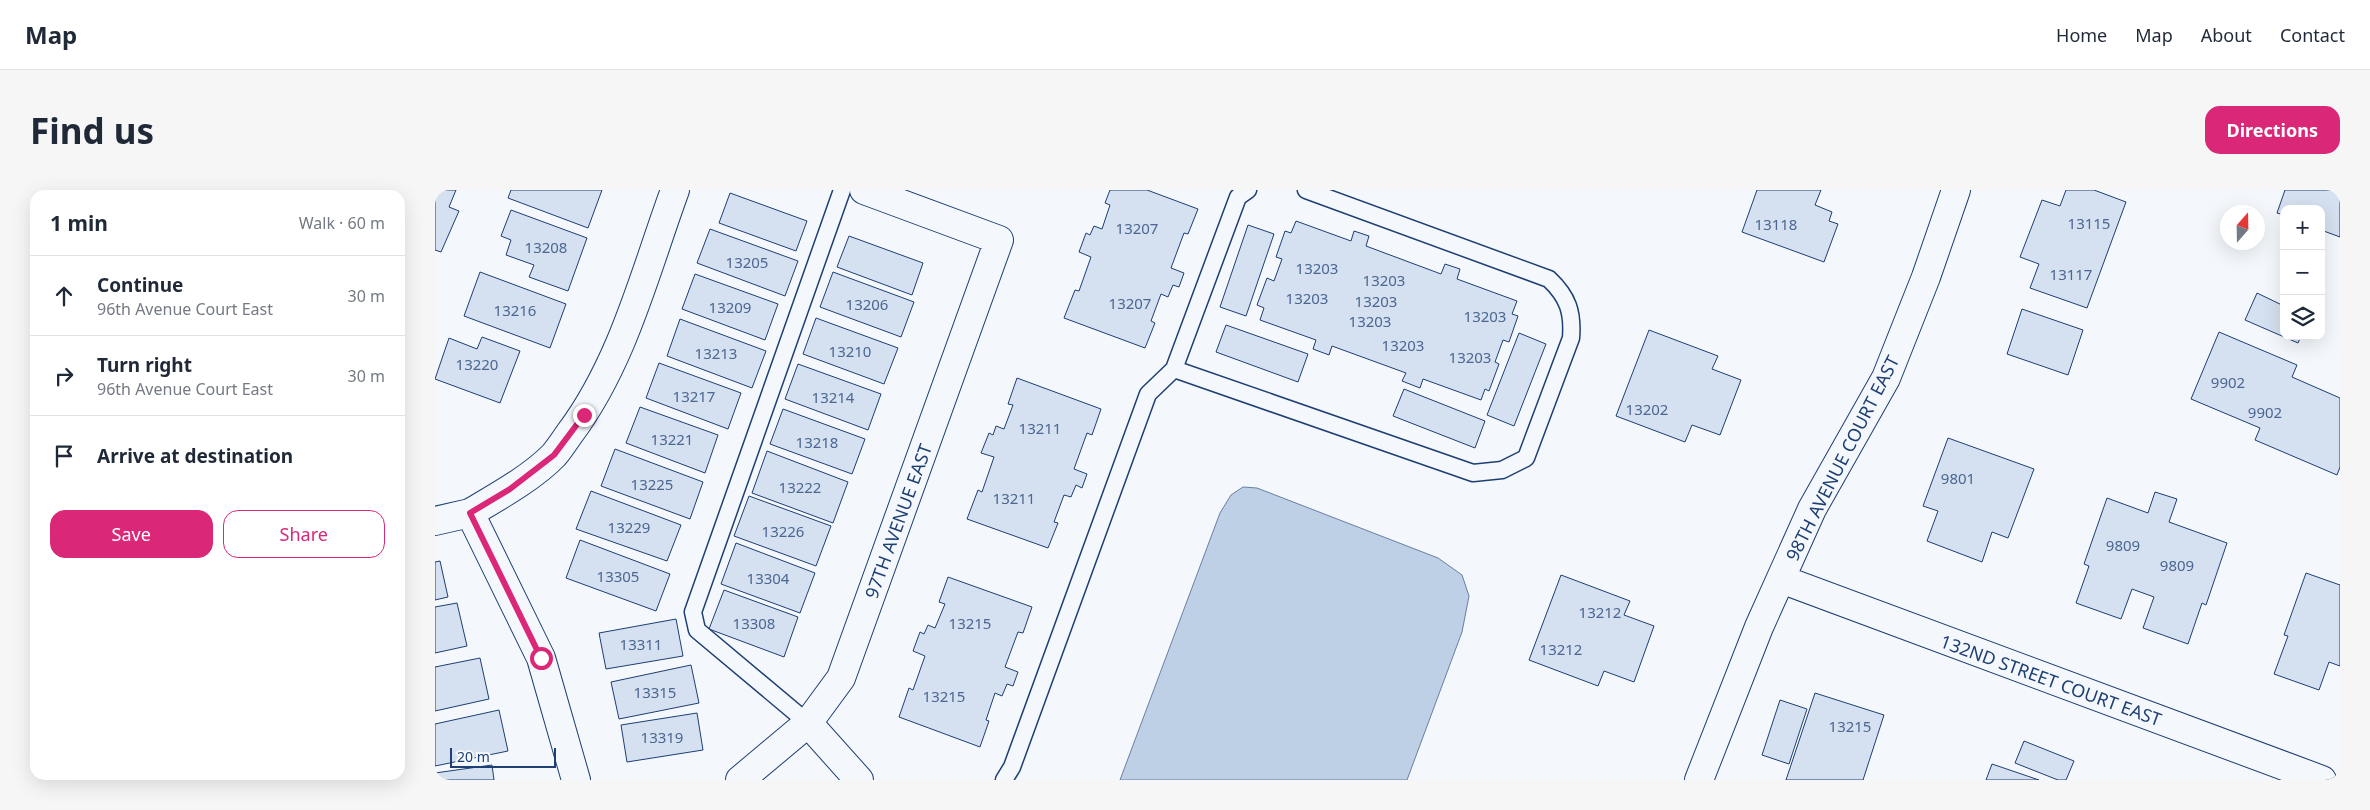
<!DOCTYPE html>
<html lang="en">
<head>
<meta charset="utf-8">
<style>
  body { margin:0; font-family:"Noto Sans",sans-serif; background:#f6f6f7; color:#1f2937 }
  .controls { position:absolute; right:15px; top:15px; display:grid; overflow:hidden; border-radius:10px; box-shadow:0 5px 20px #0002 }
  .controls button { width:45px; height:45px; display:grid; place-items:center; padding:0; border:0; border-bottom:1px solid #e0e1e3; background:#fff; color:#1f2937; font:25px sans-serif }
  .compass { position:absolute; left:1785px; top:15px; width:45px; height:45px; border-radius:50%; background:#fff; box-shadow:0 5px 20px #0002; rotate:20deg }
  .scale { position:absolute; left:15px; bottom:12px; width:106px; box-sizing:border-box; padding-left:5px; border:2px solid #1d3f73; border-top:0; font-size:14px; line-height:18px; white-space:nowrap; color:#1d3f73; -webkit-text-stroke:4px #f4f7fb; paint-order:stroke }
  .stop { position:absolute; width:15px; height:15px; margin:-11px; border:4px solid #db2777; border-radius:50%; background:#fff }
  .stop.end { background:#db2777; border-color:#fff; box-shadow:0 1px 5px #0008 }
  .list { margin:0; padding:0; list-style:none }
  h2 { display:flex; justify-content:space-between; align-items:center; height:65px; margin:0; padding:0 20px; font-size:21px }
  h2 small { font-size:16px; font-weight:400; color:#747a83 }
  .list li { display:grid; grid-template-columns:32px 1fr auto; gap:15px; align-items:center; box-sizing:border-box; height:80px; padding:0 20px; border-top:1px solid #e0e1e3 }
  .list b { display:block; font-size:19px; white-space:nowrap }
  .list p { margin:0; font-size:16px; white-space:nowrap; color:#747a83 }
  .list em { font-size:16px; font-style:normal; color:#747a83 }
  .actions { display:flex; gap:10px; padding:15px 20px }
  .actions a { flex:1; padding:11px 0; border:1px solid #db2777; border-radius:15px; text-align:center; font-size:18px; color:#db2777 }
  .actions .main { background:#db2777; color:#fff }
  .icon { flex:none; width:28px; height:28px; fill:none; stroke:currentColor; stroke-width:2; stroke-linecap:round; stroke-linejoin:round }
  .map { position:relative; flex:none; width:1905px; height:590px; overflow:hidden; border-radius:15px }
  header { display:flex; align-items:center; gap:30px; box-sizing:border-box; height:70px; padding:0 25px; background:#fff; border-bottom:1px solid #e0e1e3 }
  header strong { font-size:24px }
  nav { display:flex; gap:28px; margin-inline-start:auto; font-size:18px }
  .intro { display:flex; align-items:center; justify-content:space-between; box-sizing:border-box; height:120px; padding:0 30px }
  h1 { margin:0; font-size:35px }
  .button { padding:12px 22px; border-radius:15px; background:#db2777; color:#fff; font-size:18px; font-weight:700 }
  main { display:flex; gap:30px; padding:0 30px }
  aside { flex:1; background:#fff; border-radius:15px; box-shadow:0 5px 20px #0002 }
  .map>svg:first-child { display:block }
  .water { fill:#bed0e5; stroke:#687fa3 }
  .building { fill:#d5e0f0; stroke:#1d3f73 }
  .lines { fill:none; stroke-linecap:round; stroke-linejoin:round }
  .lane-casing { stroke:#1d3f73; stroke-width:19 }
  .street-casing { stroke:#1d3f73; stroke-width:30 }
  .lane { stroke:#f4f7fb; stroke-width:16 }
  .street { stroke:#f4f7fb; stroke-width:28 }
  .route { stroke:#db2777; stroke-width:6 }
  .labels { text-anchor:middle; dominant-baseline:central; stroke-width:4; stroke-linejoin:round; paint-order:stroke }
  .number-label { font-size:15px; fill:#4b6792 }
  .street-label { font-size:18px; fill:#1d3f73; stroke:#f4f7fb }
</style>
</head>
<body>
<header>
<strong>Map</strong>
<nav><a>Home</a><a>Map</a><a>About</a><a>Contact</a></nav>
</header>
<div class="intro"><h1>Find us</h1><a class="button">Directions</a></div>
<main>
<aside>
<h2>1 min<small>Walk · 60 m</small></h2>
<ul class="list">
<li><svg class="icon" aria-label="ahead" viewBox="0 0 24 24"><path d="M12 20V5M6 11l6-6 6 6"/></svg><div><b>Continue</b><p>96th Avenue Court East</p></div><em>30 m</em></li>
<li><svg class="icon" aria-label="right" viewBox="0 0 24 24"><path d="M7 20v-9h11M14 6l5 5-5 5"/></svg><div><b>Turn right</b><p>96th Avenue Court East</p></div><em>30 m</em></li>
<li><svg class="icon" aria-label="arrive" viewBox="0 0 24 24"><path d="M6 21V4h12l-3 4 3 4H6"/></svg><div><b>Arrive at destination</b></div></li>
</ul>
<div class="actions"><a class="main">Save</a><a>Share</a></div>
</aside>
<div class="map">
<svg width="1905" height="590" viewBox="0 0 1905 590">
  <rect width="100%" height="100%" fill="#f4f7fb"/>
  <path class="water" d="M 808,297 L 822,298 L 1003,368 L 1027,385 L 1034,406 L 1027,442 L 972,590 L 685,590 L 785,323 L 796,305 Z"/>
  <path class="building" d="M 0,0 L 21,0 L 14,17 L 24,21 L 6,62 L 0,60 Z
    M 76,0 L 167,0 L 153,38 L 73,8 Z
    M 675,0 L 712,0 L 763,19 L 753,44 L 749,43 L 736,78 L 749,83 L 744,97 L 738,95 L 733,107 L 726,104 L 716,131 L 720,133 L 710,158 L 629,128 L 640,100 L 644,101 L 656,67 L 644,62 L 651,43 L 655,45 L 659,36 L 667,39 L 675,15 L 670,13 Z
    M 1322,0 L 1386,0 L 1380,15 L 1397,22 L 1394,31 L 1403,34 L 1389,72 L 1307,42 Z
    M 1631,0 L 1659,0 L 1691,12 L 1652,118 L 1595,98 L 1604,74 L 1585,67 L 1607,10 L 1625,16 Z
    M 1850,0 L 1905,0 L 1905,47 L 1886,40 L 1886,19 L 1849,19 L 1849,25 L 1842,23 Z
    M 295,3 L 372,31 L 361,61 L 284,33 Z
    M 76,20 L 152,48 L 133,101 L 94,87 L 99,75 L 71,65 L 76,50 L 66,46 Z
    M 861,31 L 916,51 L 919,41 L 934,46 L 931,56 L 1006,84 L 1010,74 L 1025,79 L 1022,89 L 1082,111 L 1077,124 L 1083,126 L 1074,152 L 1068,150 L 1060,172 L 1064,174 L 1054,201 L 1050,199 L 1046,210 L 988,189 L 985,198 L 967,191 L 971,183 L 897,156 L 894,165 L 878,159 L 881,150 L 825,130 L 829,118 L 822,115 L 832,88 L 839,91 L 847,69 L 841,67 L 850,41 L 856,43 Z
    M 813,35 L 839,44 L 811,126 L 785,117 Z
    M 275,39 L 363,71 L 350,106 L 262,73 Z
    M 414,46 L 488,73 L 477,105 L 402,77 Z
    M 45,82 L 131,114 L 115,158 L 29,126 Z
    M 398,82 L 479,112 L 466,147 L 385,117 Z
    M 260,84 L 343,114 L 330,150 L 247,119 Z
    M 1822,103 L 1849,116 L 1849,146 L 1866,146 L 1863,153 L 1810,130 Z
    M 1587,119 L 1648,140 L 1633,185 L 1572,164 Z
    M 381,128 L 463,158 L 449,194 L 368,164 Z
    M 245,129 L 331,161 L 317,198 L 232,166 Z
    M 791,135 L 873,164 L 863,192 L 781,162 Z
    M 1214,140 L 1283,166 L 1277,179 L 1306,190 L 1285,245 L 1257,235 L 1250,252 L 1181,226 Z
    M 1784,142 L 1862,175 L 1857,187 L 1905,208 L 1905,277 L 1902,285 L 1820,250 L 1825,238 L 1756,209 Z
    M 1084,143 L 1111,154 L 1079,236 L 1052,225 Z
    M 47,147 L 85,161 L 65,213 L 0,189 L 14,148 L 42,159 Z
    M 224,173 L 306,203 L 293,239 L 211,208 Z
    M 363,174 L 446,204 L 433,240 L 350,209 Z
    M 582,188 L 666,219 L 657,245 L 652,243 L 639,279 L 652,284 L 647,298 L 641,295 L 636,307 L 629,305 L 619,332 L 623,333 L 613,358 L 532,329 L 543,300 L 547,302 L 559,267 L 546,263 L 554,243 L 558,245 L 561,236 L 569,239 L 578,215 L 573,214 Z
    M 969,199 L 1050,231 L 1040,258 L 958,226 Z
    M 205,217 L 283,245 L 270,283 L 191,253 Z
    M 348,219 L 430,249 L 417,284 L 335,254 Z
    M 1513,248 L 1599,279 L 1573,348 L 1557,342 L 1547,372 L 1492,351 L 1503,321 L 1488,316 Z
    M 180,259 L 268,292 L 255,329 L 166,296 Z
    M 332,261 L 413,292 L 398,333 L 317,303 Z
    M 156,301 L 246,335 L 232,371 L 141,339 Z
    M 1720,302 L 1742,309 L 1734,332 L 1792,353 L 1771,415 L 1767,413 L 1753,454 L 1708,438 L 1719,407 L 1697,399 L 1686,429 L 1641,413 L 1654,376 L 1649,374 L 1672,308 L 1713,323 Z
    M 314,306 L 396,336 L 381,376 L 299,346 Z
    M 145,350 L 235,384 L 221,421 L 131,388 Z
    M 301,353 L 380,383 L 365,423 L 286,394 Z
    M 5,371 L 13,407 L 0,410 L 0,372 Z
    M 1871,383 L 1905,395 L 1905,476 L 1894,472 L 1884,500 L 1839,484 L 1853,446 L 1849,445 Z
    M 1126,385 L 1195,411 L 1189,425 L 1219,436 L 1199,492 L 1169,481 L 1163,496 L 1094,470 Z
    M 513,387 L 597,417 L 588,443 L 583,442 L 570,477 L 583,482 L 578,496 L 572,494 L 567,506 L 560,503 L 551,530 L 554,531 L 545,557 L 464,527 L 474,498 L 478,500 L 490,466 L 478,461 L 485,442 L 489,444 L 493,435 L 500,438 L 510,414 L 504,412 Z
    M 289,400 L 363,427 L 349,467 L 274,439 Z
    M 22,413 L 32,456 L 0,463 L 0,417 Z
    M 241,429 L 248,466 L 171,479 L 164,443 Z
    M 45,468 L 54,509 L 0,521 L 0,477 Z
    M 256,475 L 264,513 L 184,529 L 176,492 Z
    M 1380,503 L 1449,525 L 1428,590 L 1351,590 Z
    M 1345,510 L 1372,519 L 1354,574 L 1327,565 Z
    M 64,520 L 73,561 L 0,576 L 0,534 Z
    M 262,523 L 268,560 L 192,572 L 186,535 Z
    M 1589,551 L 1639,571 L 1631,590 L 1623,590 L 1580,573 Z
    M 1557,574 L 1604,590 L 1551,590 Z
    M 57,575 L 59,590 L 0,590 L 0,583 Z"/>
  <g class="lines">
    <defs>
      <path id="lane" d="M 739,179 L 1038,283 L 1067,280 L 1091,268 L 1136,148 C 1138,122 1133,107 1114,89 L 871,0
        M 373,533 L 262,440 L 258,422 L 407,0
        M 569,590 L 577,577 L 713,204 L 739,179 L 803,7 L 813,0"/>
      <path id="street" d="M 0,331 L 35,323
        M 1346,389 L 1887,590
        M 141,590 L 106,468 L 35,323 C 62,307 98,287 119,265 C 125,258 130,250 135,243 C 188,172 210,82 240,0
        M 305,590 L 373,533
        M 424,590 L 373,533 L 406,488 L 564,50 L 429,0
        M 1264,590 L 1324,437 L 1377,319 L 1451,188 L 1491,87 L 1521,0"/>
    </defs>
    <use href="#lane" class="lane-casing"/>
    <use href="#street" class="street-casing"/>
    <use href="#lane" class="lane"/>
    <use href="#street" class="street"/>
  </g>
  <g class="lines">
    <path class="route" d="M 106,468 L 35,323 L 75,299 L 119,265 L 149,225"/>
  </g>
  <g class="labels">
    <g class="number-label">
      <text x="1654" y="33">13115</text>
      <text x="1341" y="34">13118</text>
      <text x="702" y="38">13207</text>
      <text x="111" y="57">13208</text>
      <text x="312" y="72">13205</text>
      <text x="882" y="78">13203</text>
      <text x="1636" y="84">13117</text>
      <text x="949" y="90">13203</text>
      <text x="872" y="108">13203</text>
      <text x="941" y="111">13203</text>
      <text x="695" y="113">13207</text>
      <text x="432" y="114">13206</text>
      <text x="295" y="117">13209</text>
      <text x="80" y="120">13216</text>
      <text x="1050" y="126">13203</text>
      <text x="935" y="131">13203</text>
      <text x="968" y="155">13203</text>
      <text x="415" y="161">13210</text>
      <text x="281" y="163">13213</text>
      <text x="1035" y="167">13203</text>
      <text x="42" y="174">13220</text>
      <text x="1793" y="192">9902</text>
      <text x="259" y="206">13217</text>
      <text x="398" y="207">13214</text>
      <text x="1212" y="219">13202</text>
      <text x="1830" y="222">9902</text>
      <text x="605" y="238">13211</text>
      <text x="237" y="249">13221</text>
      <text x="382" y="252">13218</text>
      <text x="1523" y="288">9801</text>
      <text x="217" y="294">13225</text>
      <text x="365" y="297">13222</text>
      <text x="579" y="308">13211</text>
      <text x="194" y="337">13229</text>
      <text x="348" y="341">13226</text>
      <text x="1688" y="355">9809</text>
      <text x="1742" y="375">9809</text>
      <text x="183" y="386">13305</text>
      <text x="333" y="388">13304</text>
      <text x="1165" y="422">13212</text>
      <text x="319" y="433">13308</text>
      <text x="535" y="433">13215</text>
      <text x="206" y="454">13311</text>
      <text x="1126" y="459">13212</text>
      <text x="220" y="502">13315</text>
      <text x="509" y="506">13215</text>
      <text x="1415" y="536">13215</text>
      <text x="227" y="547">13319</text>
    </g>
    <g class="street-label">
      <text transform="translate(1407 268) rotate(-63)">98TH AVENUE COURT EAST</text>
      <text transform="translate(463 331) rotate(-70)">97TH AVENUE EAST</text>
      <text transform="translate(1616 490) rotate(20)">132ND STREET COURT EAST</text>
    </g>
  </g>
</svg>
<div class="controls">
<button>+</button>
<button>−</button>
<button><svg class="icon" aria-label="layers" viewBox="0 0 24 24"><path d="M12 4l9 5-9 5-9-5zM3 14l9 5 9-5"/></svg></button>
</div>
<svg class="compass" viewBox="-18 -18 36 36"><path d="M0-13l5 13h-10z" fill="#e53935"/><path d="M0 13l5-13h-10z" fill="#747a83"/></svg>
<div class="scale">20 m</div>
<div class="stop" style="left:106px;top:468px"></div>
<div class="stop end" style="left:149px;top:225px"></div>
</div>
</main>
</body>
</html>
